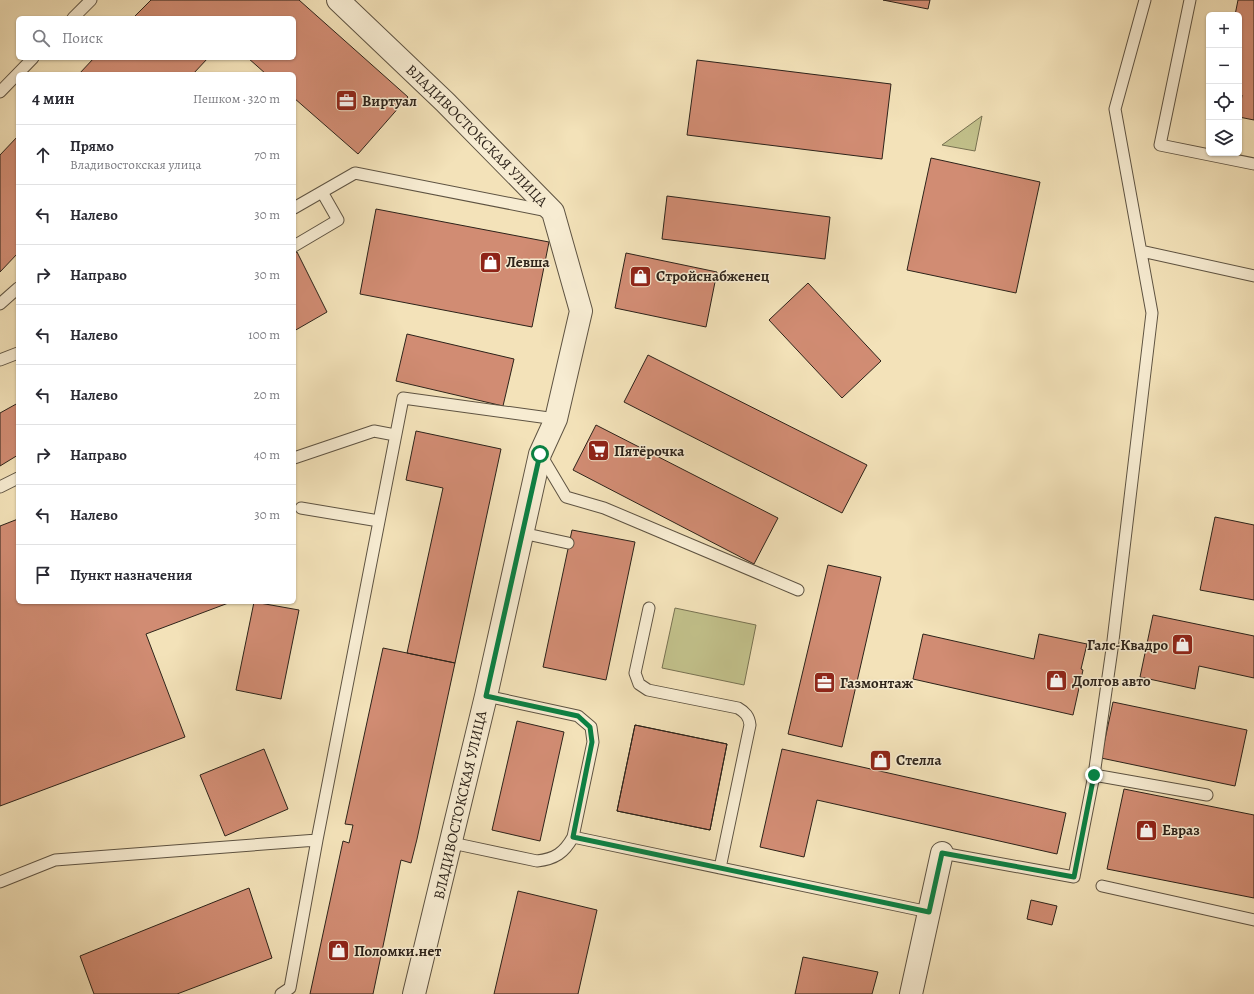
<!DOCTYPE html>
<html lang="ru">
<head>
<meta charset="utf-8">
<style>
  body { margin:0; font-family:Alegreya,serif; background:#f2f2f3; color:#2b2b33 }
  .controls { position:absolute; right:12px; top:12px; display:grid; overflow:hidden; border-radius:6px; box-shadow:0 1px 3px #0004 }
  .controls button { width:36px; height:36px; display:grid; place-items:center; padding:0; border:0; border-bottom:1px solid #e1e1e2; background:#fff; color:#2b2b33; font:20px sans-serif }
  .stop { position:absolute; width:12px; height:12px; margin:-9px; border:3px solid #0b8043; border-radius:50%; background:#fff }
  .stop.end { background:#0b8043; border-color:#fff; box-shadow:0 1px 4px #0008 }
  .list { margin:0; padding:0; list-style:none }
  h2 { display:flex; justify-content:space-between; align-items:center; height:52px; margin:0; padding:0 16px; font-size:17px }
  h2 small { font-size:13px; font-weight:400; color:#7c7c81 }
  .list li { display:grid; grid-template-columns:26px 1fr auto; gap:12px; align-items:center; box-sizing:border-box; height:60px; padding:0 16px; border-top:1px solid #e1e1e2 }
  .list b { display:block; font-size:15px; white-space:nowrap }
  .list p { margin:0; font-size:13px; white-space:nowrap; color:#7c7c81 }
  .list em { font-size:13px; font-style:normal; color:#7c7c81 }
  .icon { flex:none; width:22px; height:22px; fill:none; stroke:currentColor; stroke-width:2; stroke-linecap:round; stroke-linejoin:round }
  .map { position:relative; flex:none; width:1254px; height:994px; overflow:hidden }
  .search { position:absolute; background:#fff; box-shadow:0 1px 3px #0004; left:16px; top:16px; width:280px; height:44px; display:flex; align-items:center; gap:10px; box-sizing:border-box; padding:0 14px; border-radius:6px; color:#7c7c81; font-size:15px }
  .panel { position:absolute; background:#fff; box-shadow:0 1px 3px #0004; left:16px; top:72px; width:280px; height:532px; border-radius:6px }
  .map>svg:first-child { display:block }
  .green { fill:#c2c18b; stroke:#787252 }
  .building { fill:#d18c73; stroke:#2d231a }
  .lines { fill:none; stroke-linecap:round; stroke-linejoin:round }
  .service-casing { stroke:#5e5342; stroke-width:13 }
  .minor-casing { stroke:#5e5342; stroke-width:24 }
  .service { stroke:#f7ecd2; stroke-width:11 }
  .minor { stroke:#f7ecd2; stroke-width:22 }
  .route { stroke:#0b8043; stroke-width:5 }
  .labels { text-anchor:middle; dominant-baseline:central; stroke-width:3; stroke-linejoin:round; paint-order:stroke }
  .poi-label { font-size:15px; font-weight:bold; fill:#2d231a; stroke:#f7ecd2; text-anchor:start }
  .street-label { font-size:15px; fill:#2d231a; stroke:#f7ecd2 }
</style>
</head>
<body>
<div class="map">
<svg width="1254" height="994" viewBox="0 0 1254 994">
  <rect width="100%" height="100%" fill="#f3e2b9"/>
  <filter id="stains"><feTurbulence type="fractalNoise" baseFrequency=".005" numOctaves="4"/><feColorMatrix values="0 0 0 0 .2 0 0 0 0 .09 0 0 0 0 .02 0 0 0 .5 -.17"/></filter>
  <radialGradient id="worn" r=".72"><stop offset=".6" stop-color="#630" stop-opacity="0"/><stop offset="1" stop-color="#630" stop-opacity=".3"/></radialGradient>
  <path class="green" d="M 982,116 L 975,151 L 942,145 Z
    M 675,608 L 756,625 L 744,685 L 662,668 Z"/>
  <path class="building" d="M 151,0 L 299,0 L 408,97 L 358,154 L 294,98 L 294,74 L 266,74 L 248,58 L 294,58 L 294,18 L 133,18 Z
    M 883,0 L 930,0 L 928,9 Z
    M 1238,0 L 1254,0 L 1254,120 L 1239,117 L 1242,95 L 1239,95 L 1239,15 L 1235,15 Z
    M 94,58 L 208,58 L 193,74 L 79,74 Z
    M 697,60 L 891,84 L 882,159 L 687,135 Z
    M 18,136 L 18,253 L 0,272 L 0,155 Z
    M 931,158 L 1040,182 L 1016,293 L 907,270 Z
    M 667,196 L 830,217 L 825,259 L 662,239 Z
    M 376,209 L 549,242 L 532,327 L 360,294 Z
    M 297,252 L 327,312 L 294,331 L 294,253 Z
    M 626,253 L 717,272 L 706,327 L 615,308 Z
    M 808,283 L 881,361 L 842,398 L 769,320 Z
    M 407,334 L 514,359 L 503,406 L 396,381 Z
    M 648,355 L 867,465 L 842,513 L 624,402 Z
    M 18,403 L 18,455 L 0,466 L 0,413 Z
    M 596,425 L 778,518 L 754,564 L 573,470 Z
    M 416,431 L 501,449 L 455,663 L 407,653 L 443,488 L 406,480 Z
    M 1215,517 L 1254,525 L 1254,600 L 1200,590 Z
    M 18,519 L 18,602 L 231,602 L 146,634 L 185,737 L 0,806 L 0,526 Z
    M 572,530 L 635,542 L 606,680 L 543,667 Z
    M 828,565 L 881,577 L 842,747 L 788,734 Z
    M 254,602 L 299,610 L 281,699 L 236,690 Z
    M 1153,615 L 1254,636 L 1254,678 L 1199,666 L 1195,689 L 1140,677 Z
    M 923,634 L 1034,659 L 1039,634 L 1087,644 L 1081,669 L 1083,670 L 1073,715 L 913,679 Z
    M 383,648 L 455,663 L 417,839 L 411,863 L 401,860 L 373,994 L 310,994 L 343,841 L 349,843 L 353,825 L 345,824 Z
    M 1113,702 L 1247,730 L 1235,786 L 1101,758 Z
    M 517,721 L 564,732 L 540,841 L 492,830 Z
    M 635,725 L 727,744 L 710,830 L 617,811 Z
    M 635,725 L 727,744 L 710,830 L 617,811 Z
    M 264,749 L 288,809 L 225,836 L 200,775 Z
    M 782,749 L 1066,813 L 1057,854 L 817,800 L 804,857 L 760,847 Z
    M 1124,789 L 1254,815 L 1254,898 L 1107,869 Z
    M 249,888 L 272,958 L 177,994 L 94,994 L 80,956 Z
    M 518,891 L 597,910 L 578,994 L 494,994 Z
    M 1031,900 L 1057,906 L 1052,925 L 1027,919 Z
    M 803,957 L 878,972 L 872,994 L 795,994 Z"/>
  <g class="lines">
    <defs>
      <path id="service" d="M 1190,0 L 1160,145 L 1254,164
        M 73,18 L 91,0
        M 0,92 L 33,58
        M 294,208 L 355,173 L 548,211
        M 294,246 L 338,220 L 322,192
        M 1141,251 L 1254,276
        M 0,304 L 18,288
        M 0,360 L 18,353
        M 541,455 L 566,497 L 604,508 L 798,590
        M 294,458 L 374,431 L 395,435
        M 0,487 L 18,478
        M 301,508 L 379,521
        M 522,533 L 568,543
        M 649,608 L 635,673 L 639,684 L 648,690 L 738,708 C 745,712 749,716 750,725 L 720,868
        M 486,696 L 578,716 L 591,727 L 593,742 L 573,837 L 929,912
        M 1094,775 L 1112,649 L 1152,313 L 1115,109 L 1145,0
        M 452,843 L 537,861 C 555,859 564,853 573,837
        M 942,853 L 1074,877 L 1094,775 L 1207,795
        M 0,882 L 55,860 L 317,840 L 403,398 L 556,419
        M 1102,886 L 1254,920
        M 281,994 L 290,988 L 317,840"/>
      <g id="minor">
        <path id="s1" d="M 338,0 L 445,102 L 553,212 L 581,311 L 556,419 L 540,454 L 486,696 L 414,994"/>
        <path d="M 911,994 L 942,853"/>
      </g>
    </defs>
    <use href="#service" class="service-casing"/>
    <use href="#minor" class="minor-casing"/>
    <use href="#service" class="service"/>
    <use href="#minor" class="minor"/>
  </g>
  <g class="lines">
    <path class="route" d="M 540,454 L 486,696 L 578,716 L 590,727 L 592,742 L 573,837 L 929,912 L 942,853 L 1074,877 L 1094,775"/>
  </g>
  <defs>
    <symbol id="office-square" viewBox="-11 -11 22 22"><rect x="-9" y="-9" width="18" height="18" rx="4" fill="#8f2418" stroke="#f7ecd2"/><path d="M-6-3h4V-5.5h4V-3h4V5H-6ZM-1-4.5V-3h2v-1.5ZM-6 0V1H6V0Z" fill="#fff"/></symbol>
    <symbol id="shop-square" viewBox="-11 -11 22 22"><rect x="-9" y="-9" width="18" height="18" rx="4" fill="#8f2418" stroke="#f7ecd2"/><path d="M-5-2.5h2.3a2.7 3.5 0 0 1 5.4 0H5L5.5 6h-11ZM-1.5-2.5h3a1.5 2.3 0 0 0-3 0Z" fill="#fff"/></symbol>
    <symbol id="supermarket-square" viewBox="-11 -11 22 22"><rect x="-9" y="-9" width="18" height="18" rx="4" fill="#8f2418" stroke="#f7ecd2"/><path d="M-6-5.5h2.5l.6 2H6L4.5 2H-2.5L-4.4-4H-6ZM-1.5 3.2a1.3 1.3 0 1 0 .1 0ZM3 3.2a1.3 1.3 0 1 0 .1 0Z" fill="#fff"/></symbol>
  </defs>
  <g fill-rule="evenodd">
    <use href="#office-square" x="334" y="88" width="25" height="25"/>
    <use href="#shop-square" x="478" y="250" width="25" height="25"/>
    <use href="#shop-square" x="628" y="264" width="25" height="25"/>
    <use href="#supermarket-square" x="586" y="438" width="25" height="25"/>
    <use href="#shop-square" x="1170" y="632" width="25" height="25"/>
    <use href="#shop-square" x="1044" y="668" width="25" height="25"/>
    <use href="#office-square" x="812" y="670" width="25" height="25"/>
    <use href="#shop-square" x="868" y="748" width="25" height="25"/>
    <use href="#shop-square" x="1134" y="818" width="25" height="25"/>
    <use href="#shop-square" x="326" y="938" width="25" height="25"/>
  </g>
  <g class="labels">
    <g class="poi-label">
      <text x="362" y="101">Виртуал</text>
      <text x="506" y="262">Левша</text>
      <text x="656" y="276">Стройснабженец</text>
      <text x="614" y="451">Пятёрочка</text>
      <text x="1168" y="645" text-anchor="end">Галс-Квадро</text>
      <text x="1072" y="681">Долгов авто</text>
      <text x="840" y="683">Газмонтаж</text>
      <text x="896" y="760">Стелла</text>
      <text x="1162" y="830">Евраз</text>
      <text x="354" y="951">Поломки.нет</text>
    </g>
    <g class="street-label">
      <text stroke="none"><textPath href="#s1" startOffset="194">ВЛАДИВОСТОКСКАЯ УЛИЦА</textPath></text>
      <text transform="translate(460 805) rotate(-77)">ВЛАДИВОСТОКСКАЯ УЛИЦА</text>
    </g>
  </g>
  <rect width="100%" height="100%" filter="url(#stains)"/>
  <rect width="100%" height="100%" fill="url(#worn)"/>
</svg>
<div class="controls">
<button>+</button>
<button>−</button>
<button><svg class="icon" aria-label="locate" viewBox="0 0 24 24"><circle cx="12" cy="12" r="6"/><path d="M12 2v4M12 18v4M2 12h4M18 12h4"/></svg></button>
<button><svg class="icon" aria-label="layers" viewBox="0 0 24 24"><path d="M12 4l9 5-9 5-9-5zM3 14l9 5 9-5"/></svg></button>
</div>
<div class="stop" style="left:540px;top:454px"></div>
<div class="stop end" style="left:1094px;top:775px"></div>
<div class="search"><svg class="icon" aria-label="search" viewBox="0 0 24 24"><circle cx="10" cy="10" r="6"/><path d="M15 15l6 6"/></svg>Поиск</div>
<section class="panel">
<h2>4 мин<small>Пешком · 320 m</small></h2>
<ul class="list">
<li><svg class="icon" aria-label="ahead" viewBox="0 0 24 24"><path d="M12 20V5M6 11l6-6 6 6"/></svg><div><b>Прямо</b><p>Владивостокская улица</p></div><em>70 m</em></li>
<li><svg class="icon" aria-label="left" viewBox="0 0 24 24"><path d="M17 20v-9H6M10 6l-5 5 5 5"/></svg><div><b>Налево</b></div><em>30 m</em></li>
<li><svg class="icon" aria-label="right" viewBox="0 0 24 24"><path d="M7 20v-9h11M14 6l5 5-5 5"/></svg><div><b>Направо</b></div><em>30 m</em></li>
<li><svg class="icon" aria-label="left" viewBox="0 0 24 24"><path d="M17 20v-9H6M10 6l-5 5 5 5"/></svg><div><b>Налево</b></div><em>100 m</em></li>
<li><svg class="icon" aria-label="left" viewBox="0 0 24 24"><path d="M17 20v-9H6M10 6l-5 5 5 5"/></svg><div><b>Налево</b></div><em>20 m</em></li>
<li><svg class="icon" aria-label="right" viewBox="0 0 24 24"><path d="M7 20v-9h11M14 6l5 5-5 5"/></svg><div><b>Направо</b></div><em>40 m</em></li>
<li><svg class="icon" aria-label="left" viewBox="0 0 24 24"><path d="M17 20v-9H6M10 6l-5 5 5 5"/></svg><div><b>Налево</b></div><em>30 m</em></li>
<li><svg class="icon" aria-label="arrive" viewBox="0 0 24 24"><path d="M6 21V4h12l-3 4 3 4H6"/></svg><div><b>Пункт назначения</b></div></li>
</ul>
</section>
</div>
</body>
</html>
